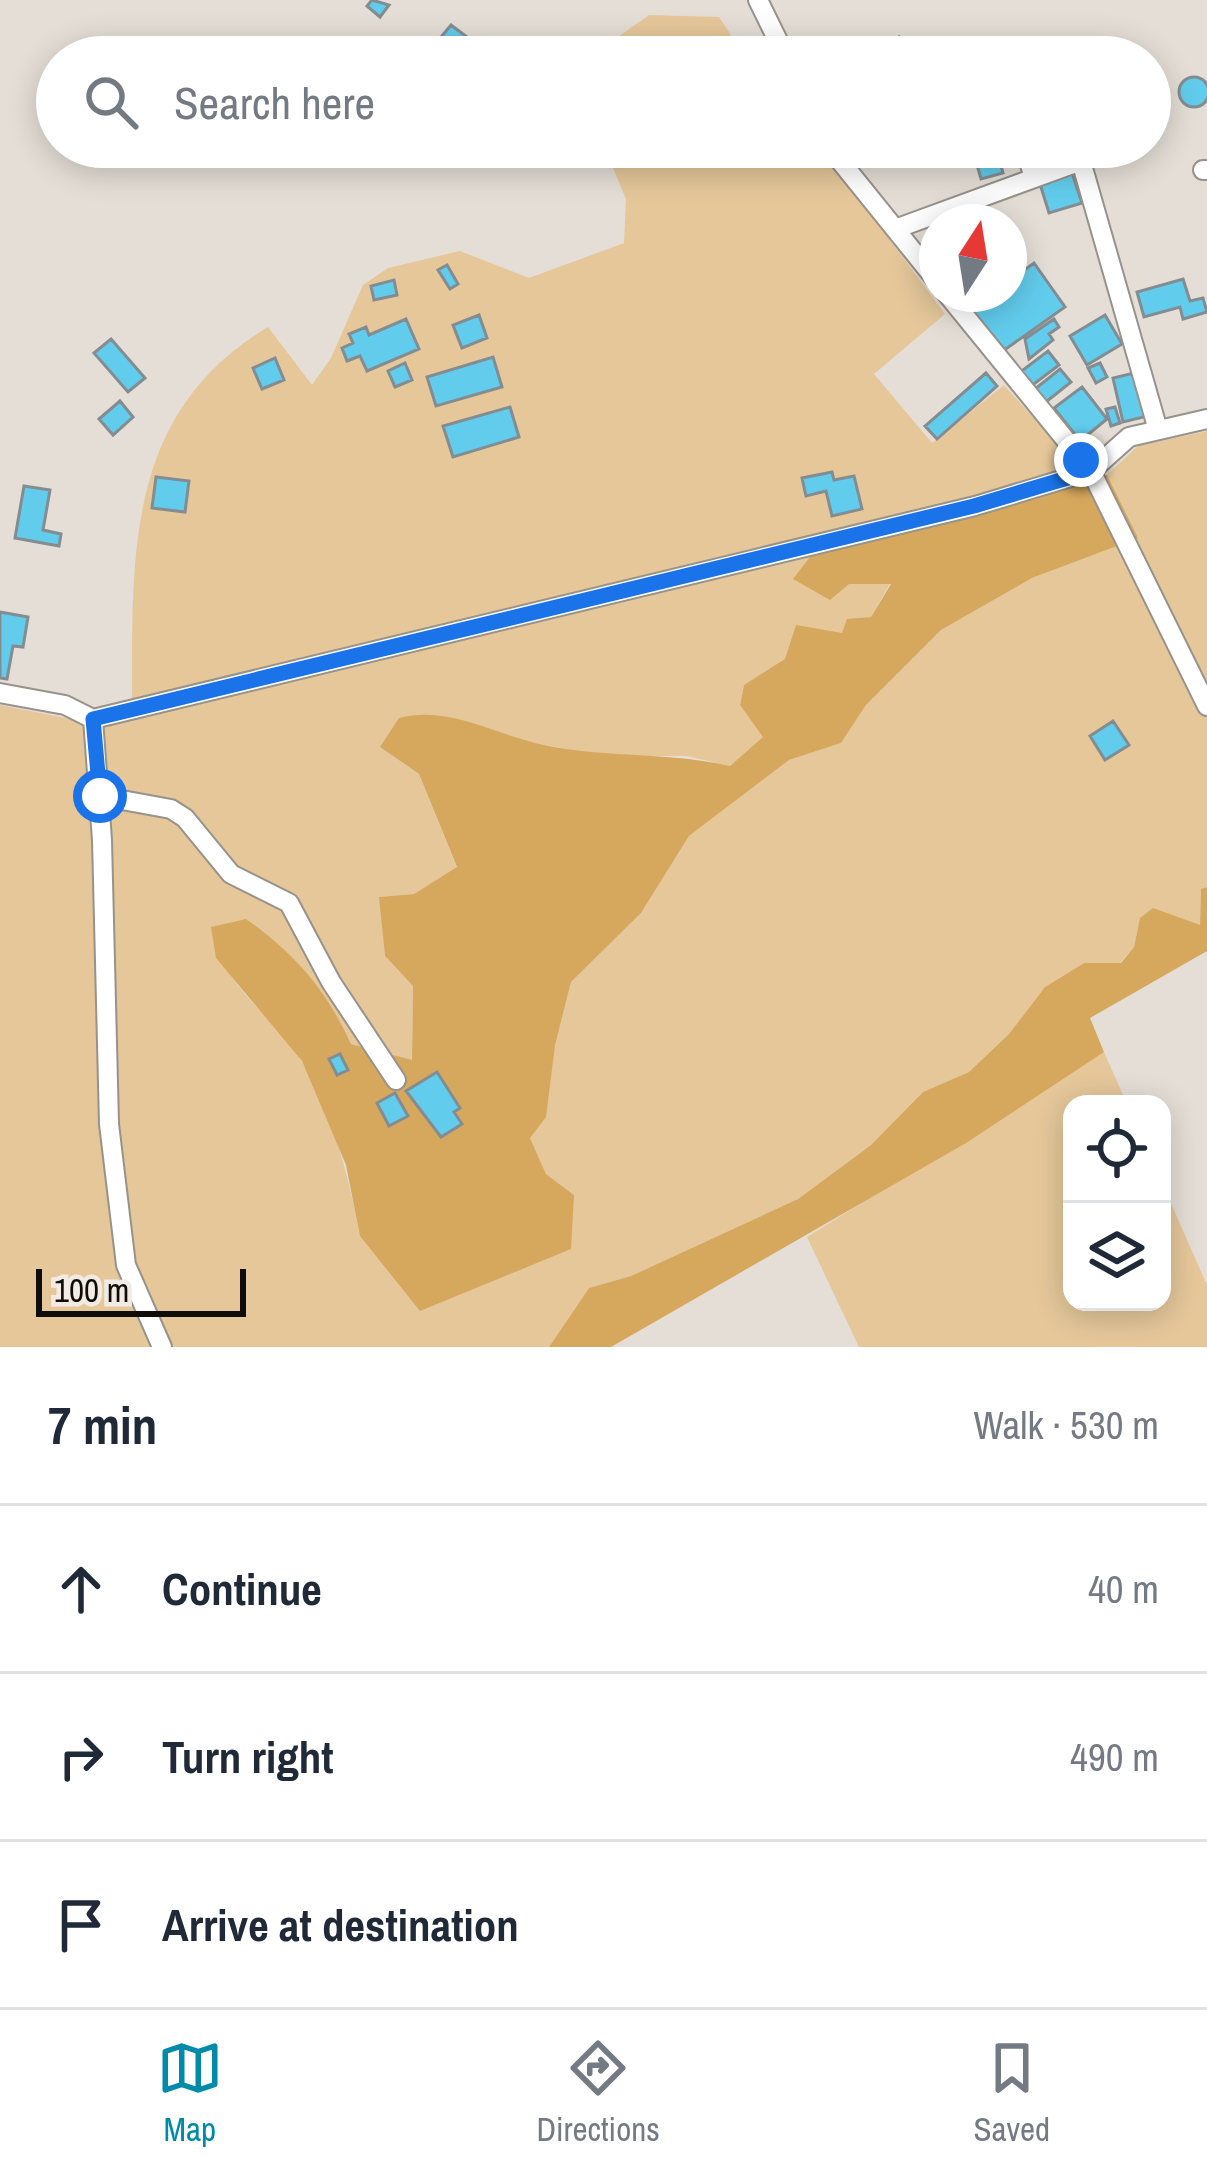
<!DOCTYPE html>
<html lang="en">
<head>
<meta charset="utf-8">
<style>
  body { margin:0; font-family:"Archivo Narrow",sans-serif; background:#f6f6f7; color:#1f2937 }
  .controls { position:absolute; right:36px; bottom:36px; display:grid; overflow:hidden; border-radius:24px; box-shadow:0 6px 30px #0003 }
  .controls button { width:108px; height:108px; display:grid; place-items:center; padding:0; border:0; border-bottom:3px solid #e0e1e3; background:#fff; color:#1f2937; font:60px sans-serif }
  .compass { position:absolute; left:919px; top:204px; width:108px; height:108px; border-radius:50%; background:#fff; box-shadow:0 6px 30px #0003; rotate:12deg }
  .scale { position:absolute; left:36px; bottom:30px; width:210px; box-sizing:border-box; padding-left:12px; border:6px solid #0f0d0a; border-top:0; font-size:33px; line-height:42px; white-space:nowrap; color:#0f0d0a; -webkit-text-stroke:9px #f1ebe3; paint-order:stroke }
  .stop { position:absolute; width:36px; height:36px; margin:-27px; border:9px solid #1a73e8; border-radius:50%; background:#fff }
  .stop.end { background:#1a73e8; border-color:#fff; box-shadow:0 3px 12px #0008 }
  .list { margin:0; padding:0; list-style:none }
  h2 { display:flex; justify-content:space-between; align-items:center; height:156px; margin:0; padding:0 48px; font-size:51px }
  h2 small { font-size:39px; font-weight:400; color:#747a83 }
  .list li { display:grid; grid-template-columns:78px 1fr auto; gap:36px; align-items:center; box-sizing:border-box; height:168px; padding:0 48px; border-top:3px solid #e0e1e3 }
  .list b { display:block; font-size:45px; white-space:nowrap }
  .list em { font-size:39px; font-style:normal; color:#747a83 }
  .icon { flex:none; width:66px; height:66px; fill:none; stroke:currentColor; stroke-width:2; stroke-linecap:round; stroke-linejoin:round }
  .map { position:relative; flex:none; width:1207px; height:1347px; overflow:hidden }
  .search { position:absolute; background:#fff; box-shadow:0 6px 30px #0003; left:36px; right:36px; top:36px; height:132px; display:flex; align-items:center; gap:30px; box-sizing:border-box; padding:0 42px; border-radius:66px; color:#747a83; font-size:45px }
  .sheet { height:660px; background:#fff }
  nav { display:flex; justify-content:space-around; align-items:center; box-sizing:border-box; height:168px; border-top:3px solid #e0e1e3; background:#fff; font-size:33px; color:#747a83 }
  nav a { display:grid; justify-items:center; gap:6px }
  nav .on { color:#008aa9 }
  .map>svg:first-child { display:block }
  .green { fill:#e5c79a }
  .forest { fill:#d6a85d }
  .building { fill:#62cced; stroke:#838d91; stroke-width:3 }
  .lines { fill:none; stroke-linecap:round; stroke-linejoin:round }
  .minor-casing { stroke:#97928a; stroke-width:22 }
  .minor { stroke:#fff; stroke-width:18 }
  .route { stroke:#1a73e8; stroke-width:15 }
</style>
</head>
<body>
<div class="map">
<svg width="1207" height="1347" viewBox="0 0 1207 1347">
  <rect width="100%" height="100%" fill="#e4ded6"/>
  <path class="green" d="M 649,15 L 719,17 L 731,35 L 692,57 L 590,57 Z
    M 604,147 L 821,147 L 945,314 L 874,374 L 932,443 L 1004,385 L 1089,480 L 849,584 L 891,582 L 871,617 L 744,685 L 740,705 L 764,737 L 730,766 L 687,756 L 604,756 L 534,743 L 380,747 L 419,774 L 457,868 L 414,894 L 380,897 L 385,956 L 413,986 L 412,1061 L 351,1044 C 326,990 295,954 246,920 L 212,927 C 219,985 273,1014 302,1062 C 333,1115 349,1177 360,1236 L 574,1195 L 546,1174 L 530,1138 L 571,982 L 641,913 L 689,836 L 789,760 L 841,743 L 866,705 L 941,630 L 1032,578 L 1137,538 L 1107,475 L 1138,446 L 1207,431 L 1207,887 L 1201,890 L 1200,925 L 1140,919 L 1134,947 L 1120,963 L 1084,963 L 1045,987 L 1009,1034 L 969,1072 L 923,1092 L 871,1145 L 798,1199 L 631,1276 L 589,1288 L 549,1347 L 0,1347 L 0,705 L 101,725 L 132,717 C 133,564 120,416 268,327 L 312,385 L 331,358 L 363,285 L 388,268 L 460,251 L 529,278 L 624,243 L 626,199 Z
    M 1104,1052 L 1127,1104 L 1072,1104 L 1072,1302 L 1162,1302 L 1162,1183 L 1207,1285 L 1207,1347 L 859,1347 L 807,1237 Z"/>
  <path class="forest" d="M 1107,475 L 1138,538 L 1032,578 L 941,630 L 866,705 L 841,743 L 789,760 L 689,836 L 641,913 L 571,982 L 555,1045 L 546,1117 L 530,1138 L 546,1174 L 574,1195 L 571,1249 L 420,1311 L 360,1236 L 346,1165 L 302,1061 L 216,958 L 211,927 L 246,919 C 295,954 326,989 351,1044 L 412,1060 L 413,986 L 385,956 L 379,897 L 414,894 L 457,867 L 419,774 L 380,747 L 399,718 C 447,706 488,731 535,743 C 600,759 666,751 730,766 L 763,737 L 740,705 L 744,685 L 785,659 L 796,625 L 842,633 L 847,619 L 871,617 L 891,584 L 849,584 L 830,600 L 793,579 L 813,553 Z
    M 1207,887 L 1207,951 L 1090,1018 L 1104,1052 L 966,1143 L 611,1347 L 549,1347 L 589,1288 L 631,1276 L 798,1199 L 871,1145 L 923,1092 L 969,1072 L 1009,1034 L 1045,987 L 1084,963 L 1121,963 L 1134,947 L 1140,918 L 1153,908 L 1200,925 L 1201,889 Z"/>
  <path class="building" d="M 372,0 L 389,5 L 380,17 L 367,6 Z
    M 451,25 L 479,46 L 470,57 L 455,57 L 436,43 Z
    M 899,37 L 908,51 L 878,57 L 875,52 Z
    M 862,46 L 866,57 L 846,57 L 845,53 Z
    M1179 92a15 15 0 1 1 30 0a15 15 0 1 1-30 0Z
    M 972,147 L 996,147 L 1003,173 L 981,179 Z
    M 1072,173 L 1082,203 L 1049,213 L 1040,184 Z
    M 979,205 L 989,221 L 972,222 L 966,213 Z
    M 1034,263 L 1065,307 L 1003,351 L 971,308 L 991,294 L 1009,294 L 1009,281 Z
    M 447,265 L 458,284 L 450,289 L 438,270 Z
    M 1183,279 L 1190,301 L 1203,298 L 1207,312 L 1183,319 L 1180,307 L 1144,317 L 1137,292 Z
    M 394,280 L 397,295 L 374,300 L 371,286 Z
    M 479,315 L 487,338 L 462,348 L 453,325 Z
    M 1105,315 L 1122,344 L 1087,365 L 1070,336 Z
    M 406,319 L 419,349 L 367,371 L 360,356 L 347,361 L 342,348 L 353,343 L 349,334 L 366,327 L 369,335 Z
    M 1054,319 L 1059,327 L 1049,334 L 1053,340 L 1029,359 L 1025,339 Z
    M 111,339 L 145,378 L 128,392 L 94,353 Z
    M 1048,351 L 1059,365 L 1030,387 L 1019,373 Z
    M 493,357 L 502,387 L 436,406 L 427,377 Z
    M 275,358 L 284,380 L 262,389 L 253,368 Z
    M 405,363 L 412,380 L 395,387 L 388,371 Z
    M 1100,363 L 1107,377 L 1096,383 L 1088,368 Z
    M 1060,369 L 1071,382 L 1046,402 L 1035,389 Z
    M 1138,372 L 1148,416 L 1123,422 L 1113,378 Z
    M 986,373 L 997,386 L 937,439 L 925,426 Z
    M 1082,387 L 1107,419 L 1080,441 L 1054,408 Z
    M 120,401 L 133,417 L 113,435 L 99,419 Z
    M 510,407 L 519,437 L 453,457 L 443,426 Z
    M 1115,407 L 1120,423 L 1111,426 L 1106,409 Z
    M 832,472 L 834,480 L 854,476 L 862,509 L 832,516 L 826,491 L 806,496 L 802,478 Z
    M 156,477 L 189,481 L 185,512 L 152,508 Z
    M 24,486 L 50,490 L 43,530 L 61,534 L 59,546 L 15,538 Z
    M 0,612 L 28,617 L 23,647 L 13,646 L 7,679 L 0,678 Z
    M 1113,721 L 1129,745 L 1105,760 L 1090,736 Z
    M 340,1054 L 348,1070 L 337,1075 L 329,1059 Z
    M 437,1072 L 460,1108 L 454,1112 L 462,1124 L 441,1137 L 406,1091 Z
    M 395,1093 L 408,1116 L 389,1126 L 377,1103 Z"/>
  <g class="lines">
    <defs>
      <path id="minor" d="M 758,0 L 786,57
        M 829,147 L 937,281
        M 1024,147 L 1033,174
        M 1203,170 L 1207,170
        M 895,229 L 1081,161 L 1158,430
        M 947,294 L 1091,471 L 1207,706
        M 0,693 L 65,705 L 93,719 L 102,840 L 109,1124 L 126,1265 L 162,1347
        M 93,719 L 975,506 L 1091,471 L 1129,437 L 1207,419
        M 100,796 L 171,809 L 185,818 L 231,874 L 289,903 L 331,982 L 396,1080"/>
    </defs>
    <use href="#minor" class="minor-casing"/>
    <use href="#minor" class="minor"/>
  </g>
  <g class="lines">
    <path class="route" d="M 100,796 L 93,719 L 974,506 L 1091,471 L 1081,460"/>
  </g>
</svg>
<div class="controls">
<button><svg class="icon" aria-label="locate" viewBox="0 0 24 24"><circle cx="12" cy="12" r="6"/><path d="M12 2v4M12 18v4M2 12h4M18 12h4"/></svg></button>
<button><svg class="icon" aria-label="layers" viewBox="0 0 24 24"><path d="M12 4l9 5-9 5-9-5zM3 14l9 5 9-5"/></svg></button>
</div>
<svg class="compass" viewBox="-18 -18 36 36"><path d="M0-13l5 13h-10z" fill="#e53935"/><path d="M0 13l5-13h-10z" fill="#747a83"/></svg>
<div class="scale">100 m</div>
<div class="stop" style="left:100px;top:796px"></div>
<div class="stop end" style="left:1081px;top:460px"></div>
<div class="search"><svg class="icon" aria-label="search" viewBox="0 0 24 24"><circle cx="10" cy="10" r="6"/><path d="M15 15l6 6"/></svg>Search here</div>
</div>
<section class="sheet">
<h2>7 min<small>Walk · 530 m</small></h2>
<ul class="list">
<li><svg class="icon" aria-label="ahead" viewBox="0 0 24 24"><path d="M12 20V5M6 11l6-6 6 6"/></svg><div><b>Continue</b></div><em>40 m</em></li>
<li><svg class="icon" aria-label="right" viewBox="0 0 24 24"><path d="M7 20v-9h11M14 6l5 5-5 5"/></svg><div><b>Turn right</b></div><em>490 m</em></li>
<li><svg class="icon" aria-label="arrive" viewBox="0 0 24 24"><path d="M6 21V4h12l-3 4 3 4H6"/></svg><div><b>Arrive at destination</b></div></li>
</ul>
</section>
<nav>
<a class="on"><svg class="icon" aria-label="map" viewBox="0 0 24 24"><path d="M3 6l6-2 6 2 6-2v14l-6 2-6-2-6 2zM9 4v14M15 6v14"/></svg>Map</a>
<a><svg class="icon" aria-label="directions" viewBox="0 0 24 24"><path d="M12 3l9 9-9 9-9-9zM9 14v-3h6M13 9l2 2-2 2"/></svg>Directions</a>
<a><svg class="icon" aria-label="saved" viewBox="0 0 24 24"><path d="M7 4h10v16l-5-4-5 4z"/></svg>Saved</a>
</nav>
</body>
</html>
